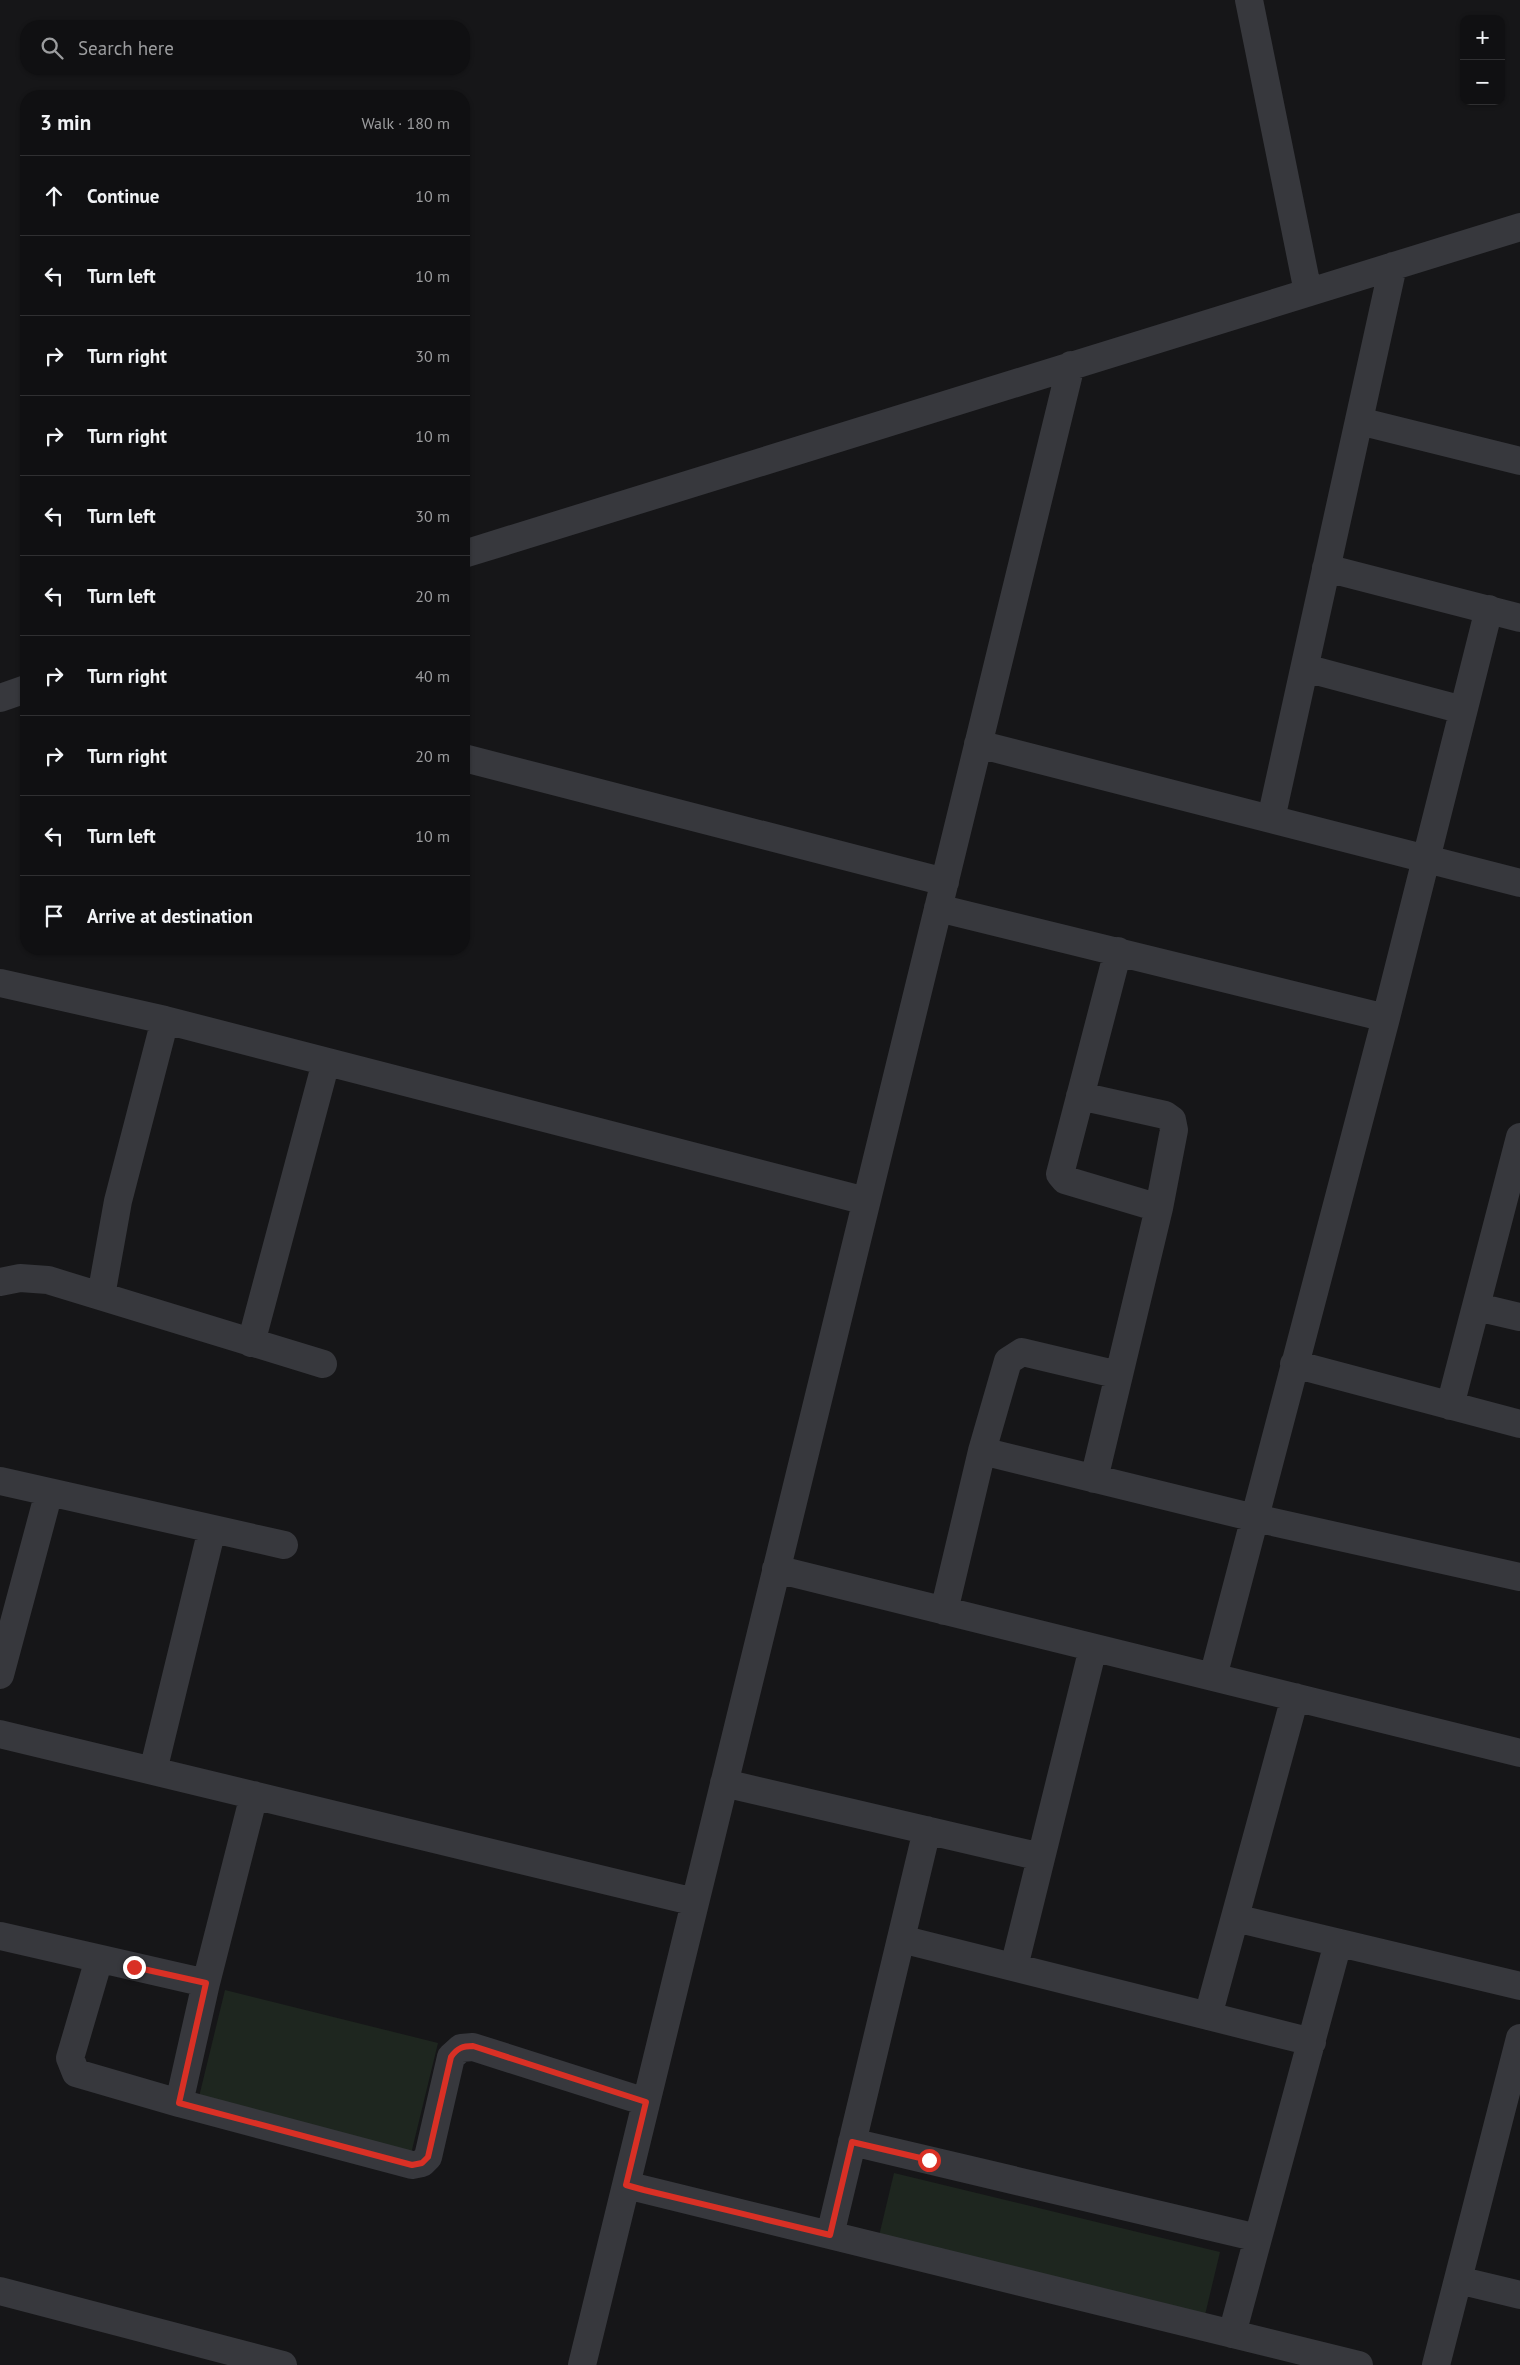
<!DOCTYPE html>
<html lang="en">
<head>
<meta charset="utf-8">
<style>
  body { margin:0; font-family:"PT Sans",sans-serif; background:#19191b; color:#f1f3f6 }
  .controls { position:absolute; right:15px; top:15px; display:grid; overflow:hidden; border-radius:10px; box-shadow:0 1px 4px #0004 }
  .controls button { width:45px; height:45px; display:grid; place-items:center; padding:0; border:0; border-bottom:1px solid #303032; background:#101012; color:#f1f3f6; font:25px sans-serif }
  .stop { position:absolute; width:15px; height:15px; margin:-11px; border:4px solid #d93025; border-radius:50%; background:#fff }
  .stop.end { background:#d93025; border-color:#fff; box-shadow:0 1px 5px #0008 }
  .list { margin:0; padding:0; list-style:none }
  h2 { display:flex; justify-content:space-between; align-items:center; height:65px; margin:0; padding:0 20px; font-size:21px }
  h2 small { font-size:16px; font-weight:400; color:#9c9d9f }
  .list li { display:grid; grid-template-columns:32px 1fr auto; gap:15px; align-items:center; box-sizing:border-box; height:80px; padding:0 20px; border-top:1px solid #303032 }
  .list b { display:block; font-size:19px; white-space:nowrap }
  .list em { font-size:16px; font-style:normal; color:#9c9d9f }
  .icon { flex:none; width:28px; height:28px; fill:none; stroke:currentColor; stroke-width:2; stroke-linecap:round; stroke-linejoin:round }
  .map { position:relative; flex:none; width:1520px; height:2365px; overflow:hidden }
  .search { position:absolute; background:#101012; box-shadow:0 1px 4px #0004; left:20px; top:20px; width:450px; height:55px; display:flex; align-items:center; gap:12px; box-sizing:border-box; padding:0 18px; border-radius:20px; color:#9c9d9f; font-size:19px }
  .panel { position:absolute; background:#101012; box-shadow:0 1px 4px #0004; left:20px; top:90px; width:450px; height:865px; border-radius:20px }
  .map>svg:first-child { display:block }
  .green { fill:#1e261f }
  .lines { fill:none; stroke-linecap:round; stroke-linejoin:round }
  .street { stroke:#37383d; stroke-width:28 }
  .route { stroke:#d93025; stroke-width:6 }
</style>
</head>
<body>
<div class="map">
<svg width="1520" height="2365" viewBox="0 0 1520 2365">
  <rect width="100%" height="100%" fill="#161618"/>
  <path class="green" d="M 225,1990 L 438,2043 L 410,2158 L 197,2105 Z
    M 894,2173 L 1220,2252 L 1205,2315 L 879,2236 Z"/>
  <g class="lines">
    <path class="street" d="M 1249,0 L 1308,292
      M 1359,421 L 1520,461
      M 464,554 L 1520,227
      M 1326,568 L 1520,618
      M 1305,668 L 1463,710
      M 0,698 L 26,689
      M 978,744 L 1520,883
      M 464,758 L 945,882
      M 1271,819 L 1393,266
      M 938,908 L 1386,1018
      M 1118,951 L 1060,1174 L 1065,1180 L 1159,1208
      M 0,983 L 165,1020 L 866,1201
      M 1080,1096 L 1165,1115 L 1172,1120 L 1174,1130 L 1159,1208 L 1094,1479
      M 0,1282 L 20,1278 L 48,1280 L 323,1364
      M 101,1296 L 118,1201 L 165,1020
      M 1477,1307 L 1520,1317
      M 251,1343 L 326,1062
      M 1294,1364 L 1520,1424
      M 1450,1406 L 1520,1137
      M 982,1451 L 1255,1518 L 1520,1577
      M 0,1481 L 284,1545
      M 776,1569 L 1520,1753
      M 944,1611 L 982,1451 L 1008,1361 L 1022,1352 L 1119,1375
      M 0,1675 L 49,1492
      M 1213,1677 L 1386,1018 L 1489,609
      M 0,1734 L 695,1902
      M 153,1771 L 212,1529
      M 724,1783 L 1041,1857
      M 1235,1918 L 1520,1986
      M 0,1936 L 206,1983
      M 901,1939 L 1312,2042
      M 99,1959 L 70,2058 L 76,2073 L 179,2103 L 412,2165 L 422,2163 L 428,2157 L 451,2057 L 461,2048 L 473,2047 L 646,2102
      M 1014,1967 L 1093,1648
      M 1208,2016 L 1295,1697
      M 179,2103 L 206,1983 L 254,1795
      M 852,2142 L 1258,2238
      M 626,2185 L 1359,2365
      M 830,2235 L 927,1830
      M 1458,2280 L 1520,2295
      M 0,2291 L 283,2365
      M 1232,2334 L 1338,1943
      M 582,2365 L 1071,365
      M 1436,2365 L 1520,2038"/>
  </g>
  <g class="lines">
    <path class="route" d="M 134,1967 L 206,1983 L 179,2103 L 412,2165 L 422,2163 L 428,2157 L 451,2057 C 457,2048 463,2046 473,2046 L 646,2102 L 626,2185 L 644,2190 L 830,2235 L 852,2142 L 929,2160"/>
  </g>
</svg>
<div class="controls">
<button>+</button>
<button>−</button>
</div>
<div class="stop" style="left:929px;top:2160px"></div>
<div class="stop end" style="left:134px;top:1967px"></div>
<div class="search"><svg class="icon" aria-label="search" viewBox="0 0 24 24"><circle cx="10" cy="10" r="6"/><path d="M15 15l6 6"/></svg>Search here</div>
<section class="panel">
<h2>3 min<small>Walk · 180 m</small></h2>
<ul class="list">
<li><svg class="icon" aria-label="ahead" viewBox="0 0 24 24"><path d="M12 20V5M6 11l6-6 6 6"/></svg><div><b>Continue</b></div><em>10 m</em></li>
<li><svg class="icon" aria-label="left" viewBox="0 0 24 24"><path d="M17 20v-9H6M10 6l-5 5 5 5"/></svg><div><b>Turn left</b></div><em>10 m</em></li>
<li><svg class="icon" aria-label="right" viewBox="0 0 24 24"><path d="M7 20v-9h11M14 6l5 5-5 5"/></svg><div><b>Turn right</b></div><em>30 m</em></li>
<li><svg class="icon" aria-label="right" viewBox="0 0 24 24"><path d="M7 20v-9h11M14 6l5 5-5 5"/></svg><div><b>Turn right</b></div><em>10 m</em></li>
<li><svg class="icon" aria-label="left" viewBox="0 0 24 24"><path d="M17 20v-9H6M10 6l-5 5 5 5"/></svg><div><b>Turn left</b></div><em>30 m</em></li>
<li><svg class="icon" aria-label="left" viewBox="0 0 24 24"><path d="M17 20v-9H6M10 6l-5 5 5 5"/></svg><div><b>Turn left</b></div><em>20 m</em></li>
<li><svg class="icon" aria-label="right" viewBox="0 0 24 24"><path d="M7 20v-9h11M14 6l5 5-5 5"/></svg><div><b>Turn right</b></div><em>40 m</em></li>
<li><svg class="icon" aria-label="right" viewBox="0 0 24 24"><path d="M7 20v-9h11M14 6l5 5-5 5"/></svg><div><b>Turn right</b></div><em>20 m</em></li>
<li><svg class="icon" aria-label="left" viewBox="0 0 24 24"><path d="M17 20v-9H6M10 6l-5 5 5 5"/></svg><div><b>Turn left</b></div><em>10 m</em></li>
<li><svg class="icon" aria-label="arrive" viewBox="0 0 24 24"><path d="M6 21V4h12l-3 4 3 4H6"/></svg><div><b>Arrive at destination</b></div></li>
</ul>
</section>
</div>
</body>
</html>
